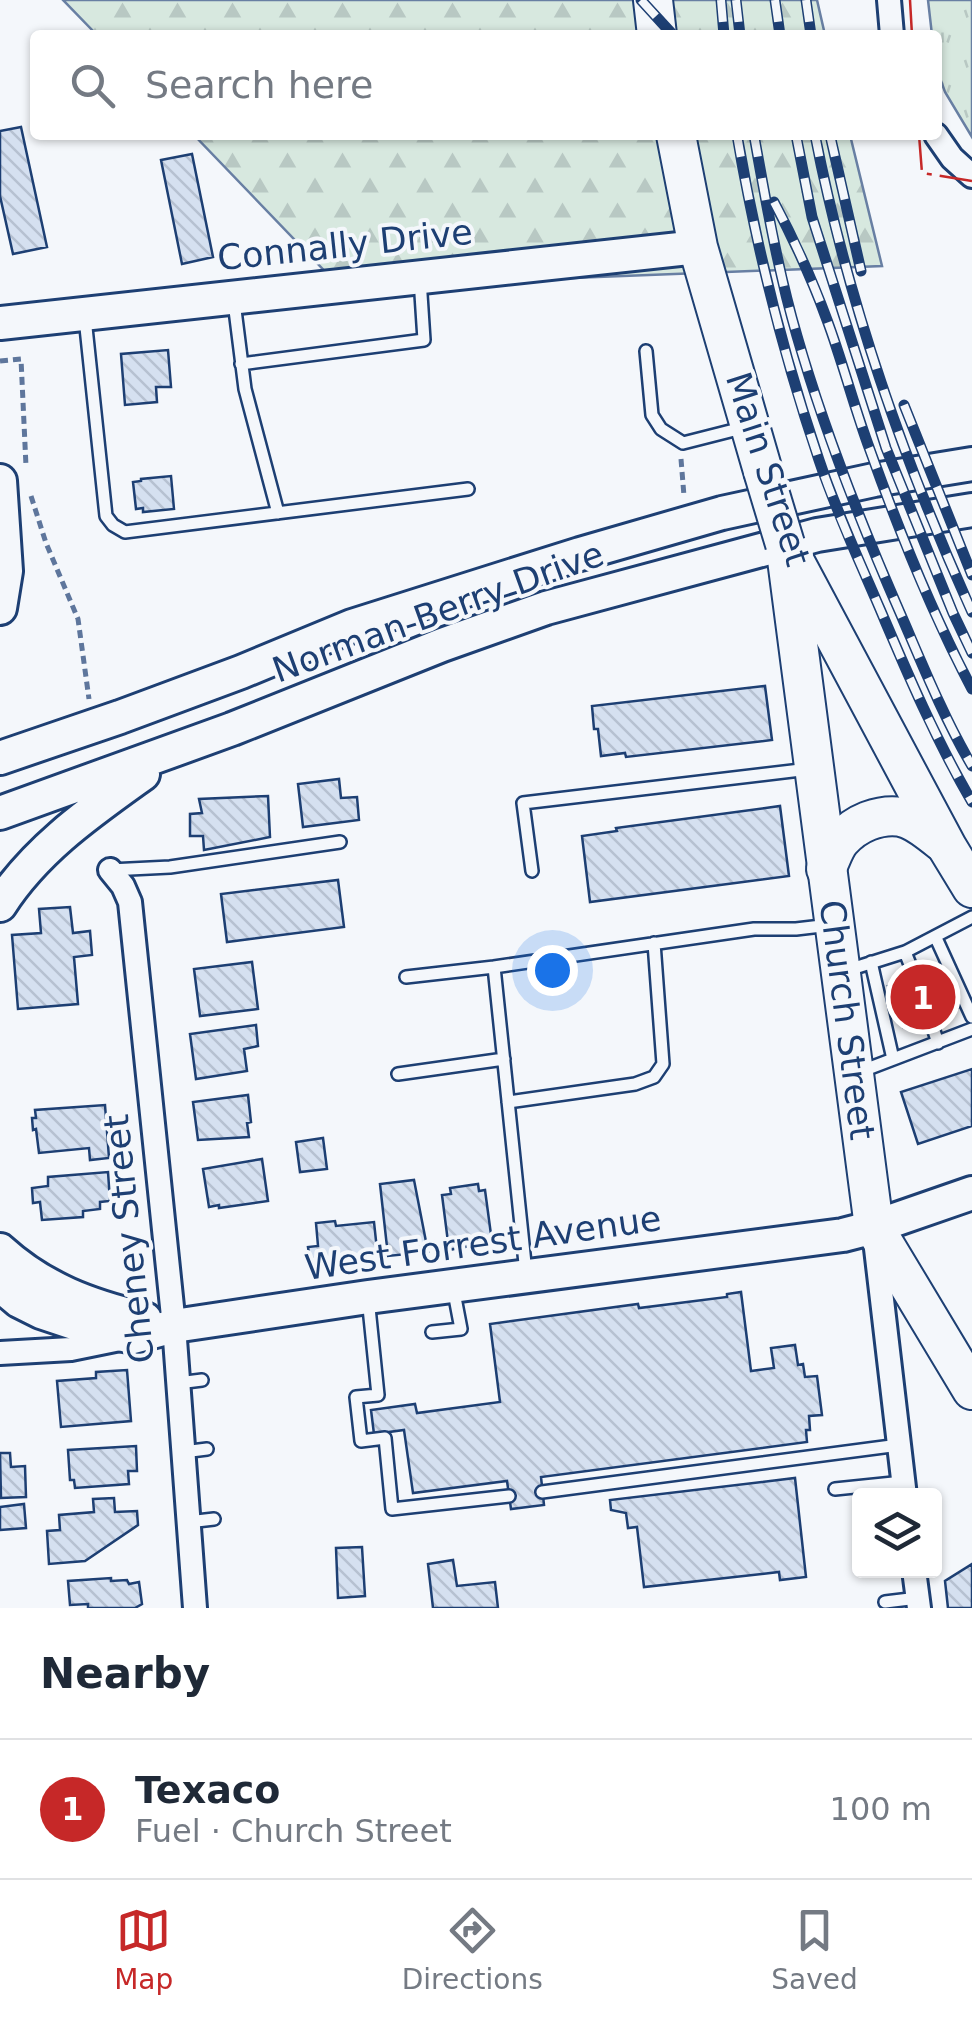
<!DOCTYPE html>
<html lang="en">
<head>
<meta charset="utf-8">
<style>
  body { margin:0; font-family:"DejaVu Sans",sans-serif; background:#f6f6f7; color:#1f2937 }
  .controls { position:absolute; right:30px; bottom:30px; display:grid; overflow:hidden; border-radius:10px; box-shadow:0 2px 8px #0004 }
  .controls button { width:90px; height:90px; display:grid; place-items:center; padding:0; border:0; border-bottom:2px solid #e0e1e3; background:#fff; color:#1f2937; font:50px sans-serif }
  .you { position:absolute; left:552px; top:970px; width:35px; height:35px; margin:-25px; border:8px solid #fff; border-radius:50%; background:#1a73e8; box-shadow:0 0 0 15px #1a73e833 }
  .badge { display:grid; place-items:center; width:65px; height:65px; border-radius:50%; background:#c62828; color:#fff; font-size:32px; font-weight:700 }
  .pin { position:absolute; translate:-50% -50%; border:5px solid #fff; box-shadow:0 2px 10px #0006 }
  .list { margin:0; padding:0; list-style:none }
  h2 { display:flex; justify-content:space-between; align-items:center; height:130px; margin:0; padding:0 40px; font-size:42px }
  h2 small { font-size:32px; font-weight:400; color:#747a83 }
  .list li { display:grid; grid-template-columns:65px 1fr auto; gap:30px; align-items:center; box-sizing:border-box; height:140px; padding:0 40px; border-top:2px solid #e0e1e3 }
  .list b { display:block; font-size:38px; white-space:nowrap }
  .list p { margin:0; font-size:32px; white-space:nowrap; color:#747a83 }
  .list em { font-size:32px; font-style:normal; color:#747a83 }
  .icon { flex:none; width:55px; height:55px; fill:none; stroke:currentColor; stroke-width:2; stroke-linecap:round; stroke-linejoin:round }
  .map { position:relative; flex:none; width:972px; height:1608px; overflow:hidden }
  .search { position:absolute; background:#fff; box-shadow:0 2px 8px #0004; left:30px; right:30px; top:30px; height:110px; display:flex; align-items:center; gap:25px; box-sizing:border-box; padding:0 35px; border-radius:10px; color:#747a83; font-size:38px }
  .sheet { height:270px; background:#fff }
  nav { display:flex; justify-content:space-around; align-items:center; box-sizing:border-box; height:140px; border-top:2px solid #e0e1e3; background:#fff; font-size:28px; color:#747a83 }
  nav a { display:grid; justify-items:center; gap:5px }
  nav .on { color:#c62828 }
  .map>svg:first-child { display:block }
  .forest { fill:url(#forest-firs); stroke:#687fa3; stroke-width:2.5 }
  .park { fill:url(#park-tufts); stroke:#687fa3; stroke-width:2.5 }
  .building { fill:url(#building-back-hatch); stroke:#1d3f73; stroke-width:2.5 }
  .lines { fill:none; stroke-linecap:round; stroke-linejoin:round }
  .lane-casing { stroke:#1d3f73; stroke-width:16 }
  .street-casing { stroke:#1d3f73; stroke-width:28 }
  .secondary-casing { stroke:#1d3f73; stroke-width:38 }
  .primary-casing { stroke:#1d3f73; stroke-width:42 }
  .path { stroke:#5e769c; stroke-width:5; stroke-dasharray:8 5; stroke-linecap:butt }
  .lane { stroke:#f4f7fb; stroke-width:11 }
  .street { stroke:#f4f7fb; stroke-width:22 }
  .secondary { stroke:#f4f7fb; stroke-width:32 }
  .primary { stroke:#f4f7fb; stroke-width:38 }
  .rail-casing { stroke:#1d3f73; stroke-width:11 }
  .rail { stroke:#f4f7fb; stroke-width:8; stroke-dasharray:22; stroke-linecap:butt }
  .primary-bridge-casing { stroke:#1d3f73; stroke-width:42; stroke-linecap:butt }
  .primary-bridge { stroke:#f4f7fb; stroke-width:38 }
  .power { stroke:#c62828; stroke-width:2.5; stroke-dasharray:35 8 5 8; stroke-linecap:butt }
  .labels { text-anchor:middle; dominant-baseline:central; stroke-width:8; stroke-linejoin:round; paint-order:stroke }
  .street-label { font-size:35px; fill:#1d3f73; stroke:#f4f7fb }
</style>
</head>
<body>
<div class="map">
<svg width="972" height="1608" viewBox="0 0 972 1608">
  <defs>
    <pattern id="forest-firs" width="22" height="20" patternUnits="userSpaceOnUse" patternTransform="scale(2.5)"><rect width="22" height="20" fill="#d7e8df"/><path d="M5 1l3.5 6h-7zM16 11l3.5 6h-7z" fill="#b8c8c3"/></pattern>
    <pattern id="park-tufts" width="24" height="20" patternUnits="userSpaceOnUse" patternTransform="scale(2.5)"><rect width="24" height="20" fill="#d7e8df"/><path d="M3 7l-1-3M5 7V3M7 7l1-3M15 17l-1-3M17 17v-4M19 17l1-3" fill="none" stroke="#b8c8c3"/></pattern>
    <pattern id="building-back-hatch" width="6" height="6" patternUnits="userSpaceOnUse" patternTransform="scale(2.5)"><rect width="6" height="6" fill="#d5e0f0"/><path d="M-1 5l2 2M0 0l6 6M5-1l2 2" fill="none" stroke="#b6c1d1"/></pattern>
  </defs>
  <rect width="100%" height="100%" fill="#f4f7fb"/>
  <path class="forest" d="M 63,0 L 817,0 L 825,35 L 97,35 Z
    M 194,135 L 850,135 L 882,266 L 340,287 Z"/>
  <path class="park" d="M 928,0 L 972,0 L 972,137 L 945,92 L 937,70 L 937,35 L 932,35 Z"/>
  <path class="building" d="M 21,127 L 47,247 L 13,254 L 0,196 L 0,131 Z
    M 192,154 L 213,257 L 182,264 L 161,160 Z
    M 168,350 L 171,387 L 156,387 L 157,402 L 125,405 L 121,354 Z
    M 171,476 L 174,509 L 143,512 L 143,508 L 136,509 L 133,482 L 141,481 L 141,479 Z
    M 765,686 L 772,740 L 626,757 L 625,753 L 601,756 L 598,729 L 594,729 L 592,706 Z
    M 339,779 L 341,798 L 357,797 L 359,820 L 303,827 L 298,784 Z
    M 268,796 L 270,837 L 204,850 L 203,836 L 190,836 L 190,814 L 202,813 L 199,799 Z
    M 780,806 L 789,876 L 590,902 L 582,836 L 617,831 L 616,828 Z
    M 338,880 L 344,927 L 227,942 L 221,894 Z
    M 70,907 L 73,933 L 90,931 L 92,955 L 74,957 L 78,1004 L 18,1009 L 12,935 L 41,933 L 39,909 Z
    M 252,962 L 258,1009 L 200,1016 L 194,969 Z
    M 944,967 L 958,1008 L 903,1027 L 888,986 Z
    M 256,1025 L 258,1046 L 244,1049 L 247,1071 L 196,1079 L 190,1034 Z
    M 972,1069 L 972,1126 L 918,1144 L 901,1092 Z
    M 248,1095 L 251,1122 L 247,1123 L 249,1137 L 198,1140 L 193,1102 Z
    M 105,1105 L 109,1158 L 90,1160 L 89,1148 L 39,1153 L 36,1129 L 33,1130 L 32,1118 L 36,1118 L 35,1110 Z
    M 323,1138 L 327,1169 L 300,1172 L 296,1142 Z
    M 262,1159 L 268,1201 L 219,1208 L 219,1205 L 209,1207 L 203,1169 Z
    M 108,1172 L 110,1201 L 100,1202 L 100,1209 L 83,1211 L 83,1217 L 42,1220 L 40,1202 L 33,1203 L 32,1188 L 48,1186 L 48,1177 Z
    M 414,1180 L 428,1252 L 388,1256 L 380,1184 Z
    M 478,1184 L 479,1191 L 485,1190 L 492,1242 L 449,1250 L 442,1195 L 451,1194 L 450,1188 Z
    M 335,1221 L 336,1226 L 374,1222 L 378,1259 L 347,1262 L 348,1269 L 328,1271 L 327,1266 L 311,1267 L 308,1247 L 318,1246 L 316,1223 Z
    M 741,1292 L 751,1371 L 774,1368 L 771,1348 L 795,1345 L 798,1365 L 803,1364 L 805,1377 L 817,1376 L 822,1415 L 809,1416 L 810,1430 L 806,1430 L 807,1442 L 541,1477 L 544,1505 L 511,1509 L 507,1481 L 413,1493 L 404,1430 L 374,1434 L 371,1410 L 415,1404 L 417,1413 L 500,1402 L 490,1324 L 638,1304 L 639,1308 L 727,1297 L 727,1294 Z
    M 127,1370 L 131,1421 L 61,1427 L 57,1381 L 96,1378 L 96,1372 Z
    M 136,1446 L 137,1471 L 128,1471 L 129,1484 L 75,1488 L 74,1480 L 70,1480 L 68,1450 Z
    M 0,1453 L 10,1453 L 11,1467 L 25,1466 L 26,1497 L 1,1498 Z
    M 795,1478 L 806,1577 L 780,1580 L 779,1572 L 644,1587 L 637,1527 L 628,1528 L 626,1513 L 611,1510 L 610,1500 Z
    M 114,1498 L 115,1512 L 137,1511 L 138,1525 L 85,1561 L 49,1564 L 47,1531 L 60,1530 L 59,1515 L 94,1512 L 93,1499 Z
    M 24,1504 L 26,1528 L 0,1530 L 0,1507 Z
    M 362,1547 L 365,1596 L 338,1598 L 336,1548 Z
    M 453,1560 L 457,1586 L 495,1582 L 498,1608 L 433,1608 L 428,1564 Z
    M 972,1564 L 972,1608 L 948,1608 L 945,1581 Z
    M 111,1578 L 111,1581 L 127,1580 L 129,1584 L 139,1582 L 142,1604 L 135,1608 L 88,1608 L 88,1604 L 70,1605 L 68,1581 Z"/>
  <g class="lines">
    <defs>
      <path id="lane" d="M 234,302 L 245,389 L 278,513
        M 85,318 L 106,516 L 113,525 L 125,532 L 468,489
        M 646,351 L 652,415 L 661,429 L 683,443 L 746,427
        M 241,364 L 424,340 L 420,279
        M 110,870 L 170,867 L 340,842
        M 532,871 L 523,803 L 809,769
        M 936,938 L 972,1017
        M 905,952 L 915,977
        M 871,962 L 893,1059
        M 848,970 L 905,952 L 972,917
        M 406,977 L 494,967
        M 930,1019 L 938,1043
        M 862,1071 L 972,1029
        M 398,1074 L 504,1059
        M 508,1102 L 635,1084 L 654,1077 L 663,1064 L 654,943
        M 526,1273 L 494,967 L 754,929 L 796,929 L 830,925
        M 368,1298 L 378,1395 L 356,1397 L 361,1441 L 385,1438 L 392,1509 L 509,1496
        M 432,1332 L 461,1329 L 453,1287
        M 178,1383 L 202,1380
        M 183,1452 L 207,1449
        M 835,1489 L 903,1482
        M 542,1492 L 899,1445
        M 188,1522 L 214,1519
        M 885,1602 L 918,1598"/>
      <path id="street" d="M 889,0 L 892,35
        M 936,135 L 952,158 L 972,176
        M 110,870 L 123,886 L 130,902 L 174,1326 L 195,1608
        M 875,1240 L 905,1496
        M 0,1353 L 71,1349 L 120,1339
        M 914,1570 L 919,1608"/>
      <path id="secondary" d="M 0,323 L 698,247
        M 0,481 L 6,571 L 0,608
        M 0,758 L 120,717 L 241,672 L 352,626 L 580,554 L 722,513 L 874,480 L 972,464
        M 0,813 L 232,729 L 442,645 L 546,608 L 817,535 L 972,510
        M 0,905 C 36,849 90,812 143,774
        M 0,1250 C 43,1289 90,1306 145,1319
        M 0,1285 L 19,1301 L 41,1312 L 83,1326 L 133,1337 L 174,1326 L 368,1297 L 843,1235 L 874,1227 L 972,1193"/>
      <g id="primary">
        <path d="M 653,0 L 657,35"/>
        <path d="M 676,135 L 698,247 L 763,471"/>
        <path id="s1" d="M 785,544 L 874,1227 L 972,1390"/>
        <path d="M 796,564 L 947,847 L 972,888"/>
        <path d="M 826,869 C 831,860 834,848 841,840 C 848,832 858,825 868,821 C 902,809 916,821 942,842"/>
      </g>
    </defs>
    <use href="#lane" class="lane-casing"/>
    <use href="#street" class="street-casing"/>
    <use href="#secondary" class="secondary-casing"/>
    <use href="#primary" class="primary-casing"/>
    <path class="path" d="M 0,361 L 21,359 L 26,466
      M 681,459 L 684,496
      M 31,496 L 46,543 L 78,619 L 89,699"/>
    <use href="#lane" class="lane"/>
    <use href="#street" class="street"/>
    <use href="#secondary" class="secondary"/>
    <use href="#primary" class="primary"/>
    <defs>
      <path id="rail" d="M 641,0 L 673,35
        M 721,0 L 724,35
        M 736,0 L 740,35
        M 775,0 L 780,35
        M 806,0 L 811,35
        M 737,135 C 756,246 783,354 819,460 C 836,511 859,560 880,609 C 908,675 936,740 972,802
        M 754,135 C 766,202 778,271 797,336 C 824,430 862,526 901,615 C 923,666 944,718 972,766
        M 796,135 L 812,217 L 886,448 L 953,613 L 972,653
        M 815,135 C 847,299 903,460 972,612
        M 830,135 L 861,271
        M 774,202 C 794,240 812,279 827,320 C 843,363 854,407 870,450 C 899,531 932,613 972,689
        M 904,405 L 972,575"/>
    </defs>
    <use href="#rail" class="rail-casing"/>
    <use href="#rail" class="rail"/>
    <defs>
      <path id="primary-bridge" d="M 763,471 L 785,544"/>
    </defs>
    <use href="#primary-bridge" class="primary-bridge-casing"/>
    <use href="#primary-bridge" class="primary-bridge"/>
    <path class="power" d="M 910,0 L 912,35
      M 919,135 L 922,173 L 972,181"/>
  </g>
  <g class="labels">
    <g class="street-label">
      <text transform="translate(345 245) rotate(-6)">Connally Drive</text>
      <text transform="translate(768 469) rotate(72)">Main Street</text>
      <text transform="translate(438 612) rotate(-20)">Norman Berry Drive</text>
      <text stroke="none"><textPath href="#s1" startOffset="480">Church Street</textPath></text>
      <text transform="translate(129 1239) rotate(-96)">Cheney Street</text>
      <text transform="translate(483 1243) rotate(-8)">West Forrest Avenue</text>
    </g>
  </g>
</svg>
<div class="controls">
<button><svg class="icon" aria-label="layers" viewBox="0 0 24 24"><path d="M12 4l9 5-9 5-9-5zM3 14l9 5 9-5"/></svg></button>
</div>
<div class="you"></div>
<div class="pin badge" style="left:923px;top:997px">1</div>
<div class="search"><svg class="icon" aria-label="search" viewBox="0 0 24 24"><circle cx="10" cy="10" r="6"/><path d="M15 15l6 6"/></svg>Search here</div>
</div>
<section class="sheet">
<h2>Nearby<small></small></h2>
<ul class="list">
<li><span class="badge">1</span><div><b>Texaco</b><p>Fuel · Church Street</p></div><em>100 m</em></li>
</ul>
</section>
<nav>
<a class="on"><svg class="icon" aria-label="map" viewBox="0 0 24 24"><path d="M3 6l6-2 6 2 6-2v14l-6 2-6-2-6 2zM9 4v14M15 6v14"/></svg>Map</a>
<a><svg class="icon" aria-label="directions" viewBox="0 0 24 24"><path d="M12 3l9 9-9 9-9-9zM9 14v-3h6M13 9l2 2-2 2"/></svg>Directions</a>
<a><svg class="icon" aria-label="saved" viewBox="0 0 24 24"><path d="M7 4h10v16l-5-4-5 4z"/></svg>Saved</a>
</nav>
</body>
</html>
